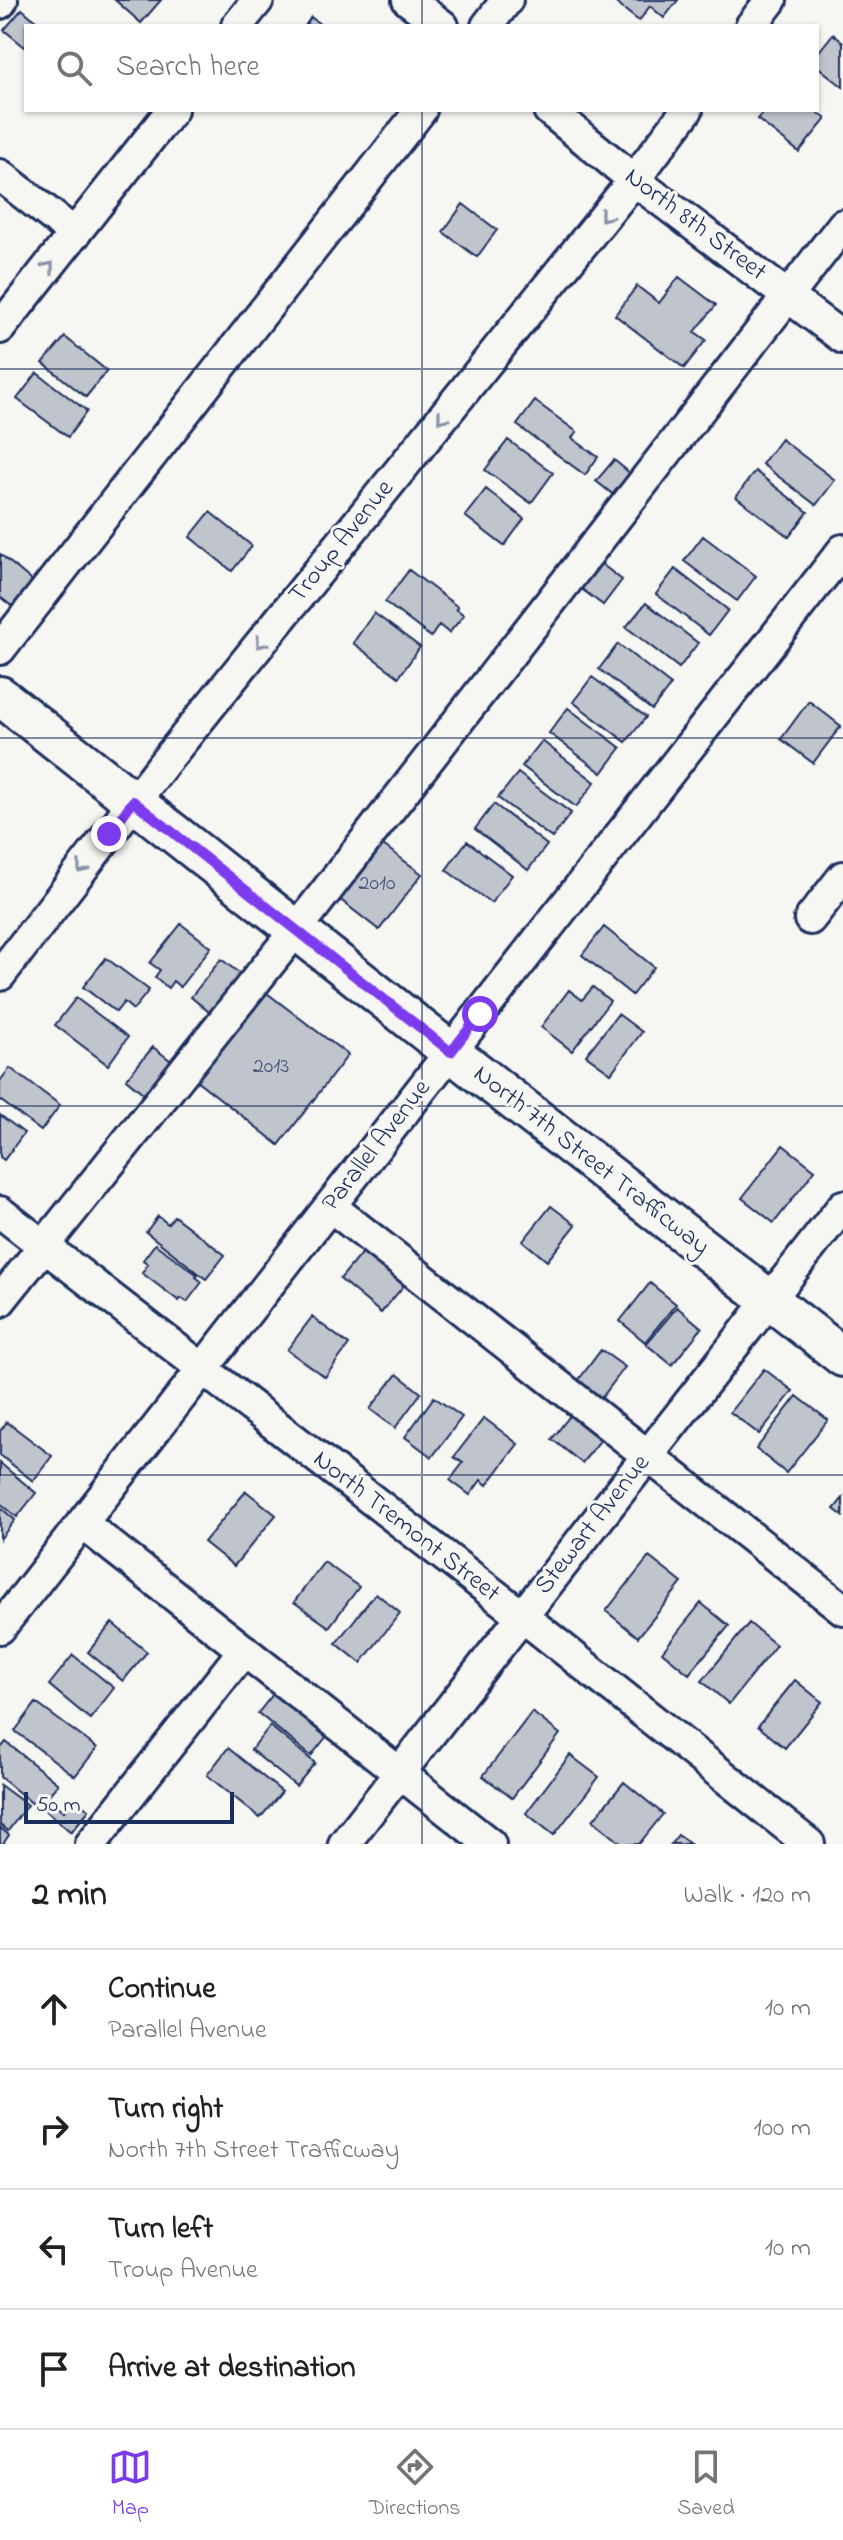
<!DOCTYPE html>
<html lang="en">
<head>
<meta charset="utf-8">
<style>
  body { margin:0; font-family:"Indie Flower",sans-serif; background:#f6f6f6; color:#202124 }
  .scale { position:absolute; left:24px; bottom:20px; width:210px; box-sizing:border-box; padding-left:8px; border:4px solid #1b2f5e; border-top:0; font-size:22px; line-height:28px; white-space:nowrap; color:#1b2f5e; -webkit-text-stroke:6px #f6f6f2; paint-order:stroke }
  .stop { position:absolute; width:24px; height:24px; margin:-18px; border:6px solid #7c3aed; border-radius:50%; background:#fff }
  .stop.end { background:#7c3aed; border-color:#fff; box-shadow:0 2px 8px #0008 }
  .list { margin:0; padding:0; list-style:none }
  h2 { display:flex; justify-content:space-between; align-items:center; height:104px; margin:0; padding:0 32px; font-size:34px }
  h2 small { font-size:26px; font-weight:400; color:#757577 }
  .list li { display:grid; grid-template-columns:52px 1fr auto; gap:24px; align-items:center; box-sizing:border-box; height:120px; padding:0 32px; border-top:2px solid #e0e0e0 }
  .list b { display:block; font-size:30px; white-space:nowrap }
  .list p { margin:0; font-size:26px; white-space:nowrap; color:#757577 }
  .list em { font-size:26px; font-style:normal; color:#757577 }
  .icon { flex:none; width:44px; height:44px; fill:none; stroke:currentColor; stroke-width:2; stroke-linecap:round; stroke-linejoin:round }
  .map { position:relative; flex:none; width:843px; height:1844px; overflow:hidden }
  .search { position:absolute; background:#fff; box-shadow:0 2px 6px #0004; left:24px; right:24px; top:24px; height:88px; display:flex; align-items:center; gap:20px; box-sizing:border-box; padding:0 28px; border-radius:0px; color:#757577; font-size:30px }
  .sheet { height:584px; background:#fff }
  nav { display:flex; justify-content:space-around; align-items:center; box-sizing:border-box; height:112px; border-top:2px solid #e0e0e0; background:#fff; font-size:22px; color:#757577 }
  nav a { display:grid; justify-items:center; gap:4px }
  nav .on { color:#7c3aed }
  .map>svg:first-child { display:block }
  .building { fill:#c0c4cd; stroke:#1b2f5e; stroke-width:2 }
  .lines { fill:none; stroke-linecap:round; stroke-linejoin:round }
  .minor-casing { stroke:#1b2f5e; stroke-width:36 }
  .major-casing { stroke:#1b2f5e; stroke-width:44 }
  .minor { stroke:#f6f6f2; stroke-width:30 }
  .major { stroke:#f6f6f2; stroke-width:38 }
  .oneway { stroke:#8892a8 }
  .route { stroke:#7c3aed; stroke-width:10 }
  .grid { fill:none; stroke:#1b2f5e; stroke-width:2; stroke-opacity:0.55 }
  .labels { text-anchor:middle; dominant-baseline:central; stroke-width:6; stroke-linejoin:round; paint-order:stroke }
  .number-label { font-size:22px; fill:#44547a }
  .street-label { font-size:26px; fill:#1b2f5e; stroke:#f6f6f2 }
</style>
</head>
<body>
<div class="map">
<svg width="843" height="1844" viewBox="0 0 843 1844">
  <rect width="100%" height="100%" fill="#f6f6f2"/>
  <filter id="ink" filterUnits="userSpaceOnUse"><feTurbulence type="fractalNoise" baseFrequency=".0125" numOctaves="2"/><feDisplacementMap in="SourceGraphic" scale="16" xChannelSelector="R" yChannelSelector="G"/><feConvolveMatrix kernelMatrix="1 2 1 2 8 2 1 2 1" color-interpolation-filters="sRGB"/></filter>
  <g filter="url(#ink)">
    <path class="building" d="M 115,0 L 161,0 L 141,23 Z
      M 612,0 L 678,0 L 664,18 L 650,6 L 639,21 Z
      M 22,9 L 42,26 L 26,26 L 26,48 L 4,30 Z
      M 311,17 L 322,26 L 305,26 Z
      M 833,34 L 843,42 L 843,87 L 817,66 L 817,54 Z
      M 765,110 L 815,110 L 826,119 L 799,152 L 757,119 Z
      M 463,204 L 497,230 L 477,257 L 443,232 Z
      M 679,277 L 716,305 L 695,332 L 706,340 L 684,368 L 615,315 L 637,286 L 659,303 Z
      M 65,337 L 107,371 L 86,397 L 43,363 Z
      M 37,373 L 87,411 L 68,437 L 17,399 Z
      M 535,401 L 577,432 L 572,438 L 598,457 L 585,475 L 517,425 Z
      M 781,439 L 835,480 L 816,505 L 762,464 Z
      M 508,440 L 553,473 L 531,503 L 485,470 Z
      M 614,460 L 637,479 L 620,500 L 596,481 Z
      M 755,471 L 808,512 L 789,537 L 736,497 Z
      M 486,489 L 524,519 L 504,546 L 465,516 Z
      M 210,512 L 252,546 L 232,571 L 190,537 Z
      M 703,536 L 756,576 L 737,601 L 684,561 Z
      M 0,554 L 37,585 L 17,610 L 0,597 Z
      M 599,562 L 622,580 L 603,605 L 579,587 Z
      M 675,569 L 728,610 L 709,635 L 656,594 Z
      M 409,570 L 458,607 L 456,609 L 464,615 L 449,633 L 439,625 L 431,637 L 385,602 Z
      M 646,603 L 698,643 L 679,668 L 626,627 Z
      M 374,613 L 420,647 L 399,677 L 353,643 Z
      M 618,644 L 671,685 L 652,710 L 599,669 Z
      M 592,677 L 646,717 L 626,742 L 573,702 Z
      M 809,701 L 841,726 L 813,763 L 781,739 Z
      M 568,708 L 621,748 L 602,773 L 549,733 Z
      M 542,741 L 595,782 L 576,807 L 522,766 Z
      M 518,773 L 571,813 L 552,838 L 498,798 Z
      M 494,804 L 547,845 L 528,870 L 475,829 Z
      M 375,839 L 422,874 L 379,930 L 333,894 Z
      M 467,841 L 512,875 L 491,903 L 446,870 Z
      M 181,924 L 211,947 L 180,987 L 173,981 L 168,988 L 155,977 L 160,970 L 150,963 Z
      M 604,927 L 654,967 L 632,995 L 582,955 Z
      M 106,958 L 149,990 L 133,1010 L 124,1002 L 116,1012 L 83,987 Z
      M 221,959 L 244,977 L 214,1016 L 191,997 Z
      M 593,987 L 610,1001 L 572,1051 L 541,1027 L 569,990 L 582,1000 Z
      M 263,990 L 348,1055 L 279,1145 L 195,1079 Z
      M 76,998 L 128,1037 L 108,1065 L 55,1025 Z
      M 618,1014 L 642,1032 L 611,1073 L 586,1055 Z
      M 153,1047 L 175,1064 L 148,1097 L 126,1079 Z
      M 10,1068 L 60,1105 L 41,1131 L 0,1100 L 0,1081 Z
      M 0,1115 L 24,1133 L 4,1160 L 0,1157 Z
      M 783,1145 L 815,1170 L 774,1223 L 742,1198 Z
      M 551,1206 L 576,1225 L 547,1261 L 523,1241 Z
      M 158,1216 L 168,1224 L 174,1216 L 225,1255 L 206,1279 L 146,1232 Z
      M 155,1244 L 198,1275 L 196,1277 L 202,1282 L 187,1302 L 181,1298 L 179,1301 L 142,1273 L 148,1264 L 143,1260 Z
      M 365,1249 L 406,1283 L 381,1313 L 340,1279 Z
      M 650,1283 L 676,1304 L 645,1342 L 620,1321 Z
      M 677,1307 L 702,1328 L 672,1365 L 646,1344 Z
      M 312,1317 L 349,1345 L 325,1377 L 287,1350 Z
      M 601,1350 L 625,1367 L 600,1400 L 577,1382 Z
      M 764,1369 L 793,1391 L 759,1434 L 730,1412 Z
      M 397,1374 L 421,1393 L 395,1428 L 370,1409 Z
      M 797,1396 L 828,1420 L 786,1473 L 756,1449 Z
      M 434,1397 L 462,1417 L 432,1457 L 405,1437 Z
      M 572,1413 L 603,1437 L 582,1463 L 552,1439 Z
      M 484,1418 L 518,1444 L 487,1485 L 481,1480 L 470,1495 L 450,1480 L 463,1463 L 454,1457 Z
      M 7,1422 L 52,1456 L 33,1481 L 0,1455 L 0,1431 Z
      M 0,1463 L 36,1493 L 17,1517 L 0,1503 Z
      M 246,1491 L 276,1515 L 234,1566 L 204,1542 Z
      M 843,1498 L 843,1516 L 834,1509 Z
      M 0,1507 L 15,1520 L 0,1539 Z
      M 649,1557 L 682,1583 L 638,1637 L 606,1611 Z
      M 324,1562 L 359,1587 L 329,1627 L 294,1602 Z
      M 376,1593 L 400,1613 L 361,1663 L 336,1643 Z
      M 701,1603 L 729,1626 L 689,1674 L 662,1652 Z
      M 112,1623 L 147,1652 L 123,1681 L 88,1652 Z
      M 749,1623 L 776,1645 L 729,1704 L 702,1681 Z
      M 73,1655 L 114,1688 L 90,1719 L 49,1685 Z
      M 795,1680 L 822,1702 L 785,1748 L 758,1726 Z
      M 278,1688 L 331,1731 L 311,1756 L 258,1713 Z
      M 36,1703 L 97,1748 L 75,1776 L 15,1731 Z
      M 532,1712 L 560,1734 L 512,1798 L 483,1776 Z
      M 270,1726 L 315,1763 L 296,1786 L 251,1750 Z
      M 6,1742 L 58,1784 L 38,1808 L 0,1777 L 0,1749 Z
      M 228,1748 L 282,1792 L 260,1818 L 207,1775 Z
      M 570,1755 L 599,1777 L 554,1835 L 526,1813 Z
      M 624,1782 L 663,1814 L 639,1844 L 622,1844 L 593,1820 Z
      M 0,1785 L 27,1805 L 8,1831 L 0,1825 Z
      M 75,1798 L 89,1810 L 71,1832 L 43,1808 L 50,1799 L 64,1811 Z
      M 0,1828 L 9,1835 L 3,1844 L 0,1844 Z
      M 678,1835 L 690,1844 L 671,1844 Z"/>
    <g class="lines">
      <defs>
        <path id="minor" d="M 408,0 L 443,26
          M 0,3 L 2,0
          M 237,26 L 258,0
          M 487,26 L 507,0
          M 751,26 L 771,0
          M 549,110 L 634,180 L 843,338
          M 0,175 L 75,234
          M 0,328 L 172,110
          M 0,649 L 421,110
          M 810,919 L 843,877
          M 0,975 L 164,763 L 634,180 L 687,110
          M 330,1206 L 843,1609
          M 0,1212 L 522,1616 L 809,1844
          M 0,1301 L 296,930 L 843,225
          M 82,1523 L 490,1844
          M 0,1628 L 843,550
          M 91,1844 L 244,1650
          M 344,1844 L 843,1206"/>
        <path id="major" d="M 0,696 L 451,1052 L 843,1357"/>
      </defs>
      <use href="#minor" class="minor-casing"/>
      <use href="#major" class="major-casing"/>
      <use href="#minor" class="minor"/>
      <use href="#major" class="major"/>
    </g>
    <defs><path id="oneway-chevron" d="M-2-3.5L2.5 0L-2 3.5" fill="none" stroke-width="1.6" stroke-linecap="round" stroke-linejoin="round" transform="scale(2)"/></defs>
    <g class="oneway">
      <use href="#oneway-chevron" transform="translate(605 216) rotate(129)"/>
      <use href="#oneway-chevron" transform="translate(49 267) rotate(-51)"/>
      <use href="#oneway-chevron" transform="translate(442 418) rotate(129)"/>
      <use href="#oneway-chevron" transform="translate(261 643) rotate(129)"/>
      <use href="#oneway-chevron" transform="translate(82 868) rotate(128)"/>
    </g>
  </g>
  <g class="lines" filter="url(#ink)">
    <path class="route" d="M 109,834 L 133,801 L 451,1052 L 480,1014"/>
  </g>
  <path class="grid" d="M 422,0 L 422,26M 422,110 L 422,1844M 0,369 L 843,369M 0,738 L 843,738M 0,1106 L 843,1106M 0,1475 L 843,1475"/>
  <g class="labels">
    <g class="number-label">
      <text x="377" y="884">2010</text>
      <text x="271" y="1067">2013</text>
    </g>
    <g class="street-label">
      <text transform="translate(695 225) rotate(37)">North 8th Street</text>
      <text transform="translate(342 542) rotate(-51)">Troup Avenue</text>
      <text transform="translate(377 1146) rotate(-52)">Parallel Avenue</text>
      <text transform="translate(591 1161) rotate(38)">North 7th Street Trafficway</text>
      <text transform="translate(593 1525) rotate(-52)">Stewart Avenue</text>
      <text transform="translate(406 1527) rotate(38)">North Tremont Street</text>
    </g>
  </g>
</svg>
<div class="scale">50 m</div>
<div class="stop" style="left:480px;top:1014px"></div>
<div class="stop end" style="left:109px;top:834px"></div>
<div class="search"><svg class="icon" aria-label="search" viewBox="0 0 24 24"><circle cx="10" cy="10" r="6"/><path d="M15 15l6 6"/></svg>Search here</div>
</div>
<section class="sheet">
<h2>2 min<small>Walk · 120 m</small></h2>
<ul class="list">
<li><svg class="icon" aria-label="ahead" viewBox="0 0 24 24"><path d="M12 20V5M6 11l6-6 6 6"/></svg><div><b>Continue</b><p>Parallel Avenue</p></div><em>10 m</em></li>
<li><svg class="icon" aria-label="right" viewBox="0 0 24 24"><path d="M7 20v-9h11M14 6l5 5-5 5"/></svg><div><b>Turn right</b><p>North 7th Street Trafficway</p></div><em>100 m</em></li>
<li><svg class="icon" aria-label="left" viewBox="0 0 24 24"><path d="M17 20v-9H6M10 6l-5 5 5 5"/></svg><div><b>Turn left</b><p>Troup Avenue</p></div><em>10 m</em></li>
<li><svg class="icon" aria-label="arrive" viewBox="0 0 24 24"><path d="M6 21V4h12l-3 4 3 4H6"/></svg><div><b>Arrive at destination</b></div></li>
</ul>
</section>
<nav>
<a class="on"><svg class="icon" aria-label="map" viewBox="0 0 24 24"><path d="M3 6l6-2 6 2 6-2v14l-6 2-6-2-6 2zM9 4v14M15 6v14"/></svg>Map</a>
<a><svg class="icon" aria-label="directions" viewBox="0 0 24 24"><path d="M12 3l9 9-9 9-9-9zM9 14v-3h6M13 9l2 2-2 2"/></svg>Directions</a>
<a><svg class="icon" aria-label="saved" viewBox="0 0 24 24"><path d="M7 4h10v16l-5-4-5 4z"/></svg>Saved</a>
</nav>
</body>
</html>
